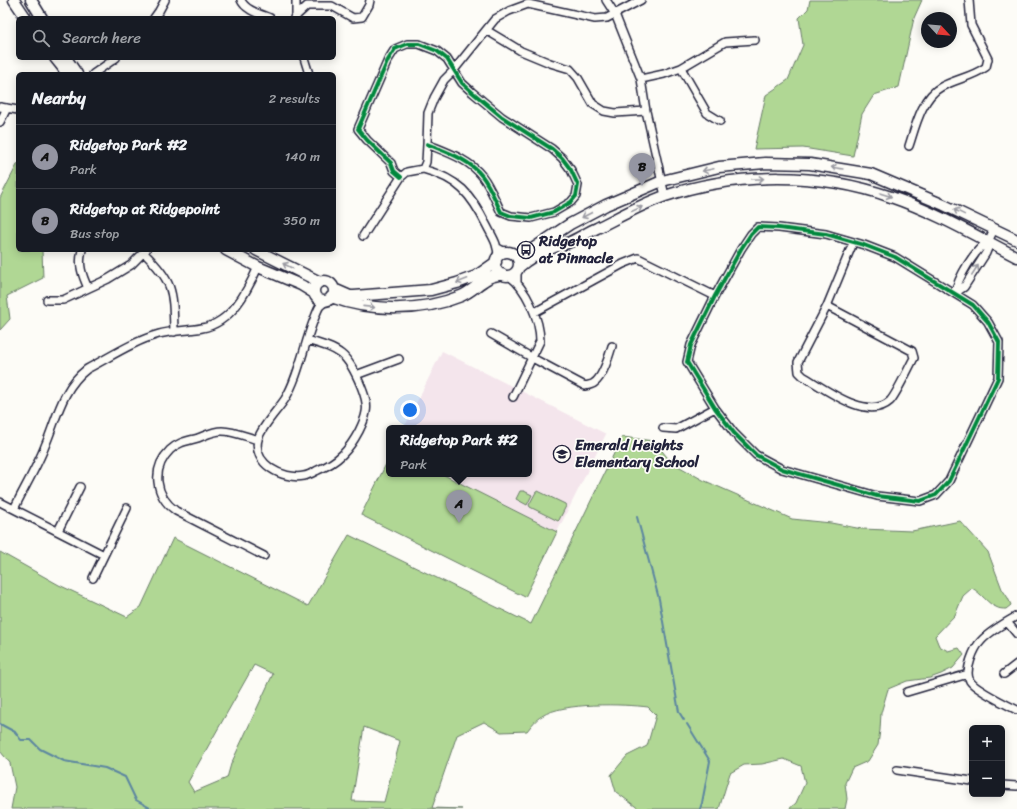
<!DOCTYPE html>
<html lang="en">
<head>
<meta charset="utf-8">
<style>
  body { margin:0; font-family:Sriracha,sans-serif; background:#242831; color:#f1f3f6 }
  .controls { position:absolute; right:12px; bottom:12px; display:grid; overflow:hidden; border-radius:6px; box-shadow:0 2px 10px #0003 }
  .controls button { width:36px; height:36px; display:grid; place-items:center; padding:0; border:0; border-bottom:1px solid #363941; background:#171b24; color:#f1f3f6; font:20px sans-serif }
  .compass { position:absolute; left:921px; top:12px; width:36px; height:36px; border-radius:50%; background:#171b24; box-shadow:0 2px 10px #0003; rotate:116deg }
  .you { position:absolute; left:410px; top:410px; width:14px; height:14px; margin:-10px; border:3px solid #fff; border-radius:50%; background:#1a73e8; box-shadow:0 0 0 6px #1a73e833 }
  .badge { display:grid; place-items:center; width:26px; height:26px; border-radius:50%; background:#9495a2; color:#111; font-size:13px; font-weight:700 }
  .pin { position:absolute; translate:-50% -33px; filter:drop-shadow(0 1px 2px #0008) }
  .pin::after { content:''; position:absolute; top:21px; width:14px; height:12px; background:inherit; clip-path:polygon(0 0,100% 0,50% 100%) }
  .popup { position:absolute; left:386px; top:425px; width:146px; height:52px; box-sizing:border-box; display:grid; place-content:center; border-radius:6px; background:#171b24; filter:drop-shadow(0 1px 3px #0005); font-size:13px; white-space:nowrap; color:#9ea1a6 }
  .popup b { font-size:15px; color:#f1f3f6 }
  .popup::after { content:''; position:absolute; left:50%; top:100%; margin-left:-8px; border:8px solid transparent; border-top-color:#171b24 }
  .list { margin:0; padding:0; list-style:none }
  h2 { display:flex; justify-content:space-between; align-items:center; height:52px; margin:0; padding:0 16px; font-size:17px }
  h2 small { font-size:13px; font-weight:400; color:#9ea1a6 }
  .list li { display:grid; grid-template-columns:26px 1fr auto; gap:12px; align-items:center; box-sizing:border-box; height:64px; padding:0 16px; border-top:1px solid #363941 }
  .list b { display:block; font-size:15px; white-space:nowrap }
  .list p { margin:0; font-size:13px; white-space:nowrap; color:#9ea1a6 }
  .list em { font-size:13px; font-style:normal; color:#9ea1a6 }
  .icon { flex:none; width:22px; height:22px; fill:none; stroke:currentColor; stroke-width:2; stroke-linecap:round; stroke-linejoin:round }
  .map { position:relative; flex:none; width:1017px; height:809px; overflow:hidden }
  .search { position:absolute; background:#171b24; box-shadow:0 2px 10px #0003; left:16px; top:16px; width:320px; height:44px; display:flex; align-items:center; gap:10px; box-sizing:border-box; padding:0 14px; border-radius:6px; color:#9ea1a6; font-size:15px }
  .panel { position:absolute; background:#171b24; box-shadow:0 2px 10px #0003; left:16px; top:72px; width:320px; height:180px; border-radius:6px }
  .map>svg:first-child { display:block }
  .built { fill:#f4e5ec }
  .green { fill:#b0d794; stroke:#697c68; fill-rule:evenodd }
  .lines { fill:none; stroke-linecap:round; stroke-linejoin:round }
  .stream { stroke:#5c86a0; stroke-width:2 }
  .street-casing { stroke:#22223b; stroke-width:10 }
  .secondary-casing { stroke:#22223b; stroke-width:13 }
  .street { stroke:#fdfcf7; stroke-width:7 }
  .secondary { stroke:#fdfcf7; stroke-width:10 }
  .cycleway-casing { stroke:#fdfcf7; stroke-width:6 }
  .cycleway { stroke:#00873e; stroke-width:4 }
  .oneway { stroke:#9a9aa2 }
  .labels { text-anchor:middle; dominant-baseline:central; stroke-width:3.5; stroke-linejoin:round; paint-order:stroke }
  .poi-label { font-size:15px; font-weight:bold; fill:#22223b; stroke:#fdfcf7; text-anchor:start }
</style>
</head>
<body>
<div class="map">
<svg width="1017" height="809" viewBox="0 0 1017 809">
  <rect width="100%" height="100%" fill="#fdfcf7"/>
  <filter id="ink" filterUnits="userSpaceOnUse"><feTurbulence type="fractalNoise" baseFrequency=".025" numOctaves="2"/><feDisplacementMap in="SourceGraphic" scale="8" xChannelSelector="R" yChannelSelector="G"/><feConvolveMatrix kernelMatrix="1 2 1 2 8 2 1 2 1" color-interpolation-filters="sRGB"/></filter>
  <g filter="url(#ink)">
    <path class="built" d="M 442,351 L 606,434 L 557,532 L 442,474 L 529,474 L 529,428 L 404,428 Z"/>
    <path class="green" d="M 810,0 L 922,0 L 914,18 L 899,87 L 874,95 L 862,114 L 853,156 L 803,148 L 754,149 L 766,95 L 788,80 L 803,45 L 799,18 L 808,9 Z
      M 18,163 L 18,250 L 42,250 L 43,278 L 7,296 L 10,319 L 0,330 L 0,198 Z
      M 622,437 L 654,441 L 671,462 L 703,480 L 792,519 L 831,523 L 862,529 L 912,531 L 960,521 L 988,552 L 1002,589 L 1008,598 L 1011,605 L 1006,609 C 1003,609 999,609 996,607 C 988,604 981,593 972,588 L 963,596 L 955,615 L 935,636 L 939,646 L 948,651 L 959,648 L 964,655 L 953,668 L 941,674 L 930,678 L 907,681 L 888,689 L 881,713 L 880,730 L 878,745 L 868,761 L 852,768 L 845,783 L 847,799 L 845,809 L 789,809 L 796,803 L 805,783 L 801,766 L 784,759 L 762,764 L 744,765 L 730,773 L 719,809 L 639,809 L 616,792 L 611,775 L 627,756 L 647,746 L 656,715 L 648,707 C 624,704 563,702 542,716 C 536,719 531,726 527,731 L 501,732 L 484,722 L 457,735 L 432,808 L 462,809 L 11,809 L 15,787 L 10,763 L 0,751 L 0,552 L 59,585 L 127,617 L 141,607 L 173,538 L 308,606 L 349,535 L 531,624 ZM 254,665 L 273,674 L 231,764 L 227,778 L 194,792 L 188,782 ZM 364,727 L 400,741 L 384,802 L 352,801 Z
      M 389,458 L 389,474 L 442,474 L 557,532 L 525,597 L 361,515 Z
      M 520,491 L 524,491 L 532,495 L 527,505 L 516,499 Z
      M 538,491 L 565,504 L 566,506 L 559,520 L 558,521 L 530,507 L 529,505 L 536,492 Z"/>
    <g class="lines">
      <path class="stream" d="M 637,517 L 659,599 L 679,712 L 684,720
        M 0,724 L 15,732 L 21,740 L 31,740 L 40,749 L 64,761 L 105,768 L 125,777 L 136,800 L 152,809
        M 687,724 L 710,761 L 702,803 L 700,809"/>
      <defs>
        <path id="street" d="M 241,0 C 245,10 260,14 270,18
          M 606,0 L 615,14 L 641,79 L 646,111 L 665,196
          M 154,18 L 159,11 L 165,0
          M 294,18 L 307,6 L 332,6 L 353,18 L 362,17 L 369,5 L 370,0
          M 296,18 L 296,0
          M 486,30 L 521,51 L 550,63 L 570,69 L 578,78 L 593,104 L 604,111 L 615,113 L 646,111
          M 304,58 L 309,74
          M 681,68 L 707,113 L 720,121
          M 93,74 L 116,58
          M 641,79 L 664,74 L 681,68 L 725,42 L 755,40
          M 0,107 L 18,110
          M 0,122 L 7,108
          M 909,146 C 915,128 922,97 941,87 C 956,79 972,77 986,67 L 988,59 L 971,25 L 969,0
          M 423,169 C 459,179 471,194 487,226 C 493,238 498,244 498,257
          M 401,177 L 394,171 L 391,163 L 367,140 L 358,129 L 388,60 L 395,49 L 407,44 L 419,44 L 437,51 L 447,59 L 462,83 L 472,92 L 502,117 L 552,149 L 562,158 L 571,170 L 578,185 L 576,196 L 571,202 L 554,212 L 531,218 L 511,216 L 501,212 C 495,200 490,186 482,176 C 469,159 446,152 427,144
          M 758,227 L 779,228 L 826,234 L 864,245 L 895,257 L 973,305 L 988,322 L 999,342 L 998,378 L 949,481 L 936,495 L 920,501 L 877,496 L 782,469 L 756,455 L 734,433 L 715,408 L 687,362 L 691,345 L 715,296 L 741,249 L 751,234 Z
          M 363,236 L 401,177 L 407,172 L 423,169 L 426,162 L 427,144 L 428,113 L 434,98 L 444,80 L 454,70 L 495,19 L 509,11 L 528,4 L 595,19 L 607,18 L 641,0
          M 498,248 L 507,253
          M 82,250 C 78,264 82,275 88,288
          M 144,253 C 174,282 173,291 174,332
          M 509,276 C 526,288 540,319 540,341 L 513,397
          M 517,282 L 517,270
          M 955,293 L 964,287 L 986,253 L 988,248 L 988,242 L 994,229
          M 955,293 C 958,278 974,250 988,242
          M 47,300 L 63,300 L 108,279 L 131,265 L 146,250
          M 827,306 L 912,351 L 914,358 C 909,367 896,395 890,401 C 867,422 824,388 803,376 L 799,372 L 798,362 L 827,306 L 853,243
          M 535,312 L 623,264 L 638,258 L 715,296
          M 491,334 L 538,361 L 585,386 C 588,385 592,385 594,383 C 603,377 609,356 612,346
          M 307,340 C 340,350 347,352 361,386 C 364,394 368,403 366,412 C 365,419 362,425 359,431 C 349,450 338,462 318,470 C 314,472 309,475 304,476 C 283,480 252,464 258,439 C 262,426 277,411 285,399 C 298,378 304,346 313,322 C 315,318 317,310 320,306 C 322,304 325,302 327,300
          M 356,375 L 399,359
          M 663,428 L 676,429 L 715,408
          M 258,440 C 247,437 234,431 222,431 C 213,431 206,435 198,438 C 188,441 178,442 170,450 C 151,469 155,496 176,511 L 264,556
          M 0,502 L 104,555
          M 14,509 C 24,488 37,467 45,446 C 57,418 62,388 87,369 C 110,357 134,341 159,334 C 173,330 188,331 202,328 C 231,323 247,292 258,267
          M 58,531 L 80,487
          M 93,578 L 127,508
          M 1017,616 C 1008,621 988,633 981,641 C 974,648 964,671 970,681 C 975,689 1007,705 1017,710
          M 1007,622 L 1017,634
          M 1004,674 L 1017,664
          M 907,692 L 968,674
          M 897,770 L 972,781
          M 1002,785 L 1017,786"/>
        <path id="secondary" d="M 14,0 L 26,18
          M 31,0 L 42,18
          M 55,58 L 63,68 L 66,74
          M 66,58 L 77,74
          M 226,250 L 258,267 L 301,285 L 314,293
          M 256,250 L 320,282
          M495 264a12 12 0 1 1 24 0a12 12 0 1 1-24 0Z
          M 516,256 L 531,250 L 570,224 L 606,205 L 662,181 L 719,167 L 765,163 L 810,164 L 871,174 L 944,205 L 1017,240
          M 519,267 C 528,259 538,253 550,249 C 556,246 563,245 570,242 C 579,238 588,232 597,228 C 619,217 642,204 665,196 C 737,172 820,172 891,197 C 935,212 976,236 1017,257
          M314 291a10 10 0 1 1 20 0a10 10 0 1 1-20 0Z
          M 334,289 L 350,296 L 354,296 L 431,290 L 457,283 L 476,276 L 496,262
          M 331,297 C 371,312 422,312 461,296 C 471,292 478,284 487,279 C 491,276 497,276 502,274"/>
      </defs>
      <use href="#street" class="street-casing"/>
      <use href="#secondary" class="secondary-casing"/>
      <use href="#street" class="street"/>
      <use href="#secondary" class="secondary"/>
      <defs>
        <path id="cycleway" d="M 401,177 L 394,171 L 391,163 L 367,140 L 358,129 L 388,60 L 395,49 L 407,44 L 419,44 L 437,51 L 447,59 L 462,83 L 472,92 L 502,117 L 552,149 L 562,158 L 571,170 L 578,185 L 576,196 L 571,202 L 554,212 L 531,218 L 511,216 L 501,212 C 495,200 490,186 482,176 C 469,159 446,152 427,144
          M 758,227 L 779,228 L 826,234 L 864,245 L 895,257 L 973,305 L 988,322 L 999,342 L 998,378 L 949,481 L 936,495 L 920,501 L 877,496 L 782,469 L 756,455 L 734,433 L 715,408 L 687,362 L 691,345 L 715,296 L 741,249 L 751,234 Z"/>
      </defs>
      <use href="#cycleway" class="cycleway-casing"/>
      <use href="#cycleway" class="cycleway"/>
    </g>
    <defs><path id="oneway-shaft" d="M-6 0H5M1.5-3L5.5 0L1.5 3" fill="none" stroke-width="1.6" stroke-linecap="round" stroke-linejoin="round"/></defs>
    <g class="oneway">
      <use href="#oneway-shaft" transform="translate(837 168) rotate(-171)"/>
      <use href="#oneway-shaft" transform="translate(708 170) rotate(168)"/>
      <use href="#oneway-shaft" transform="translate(758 179) rotate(-3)"/>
      <use href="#oneway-shaft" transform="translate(886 195) rotate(18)"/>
      <use href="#oneway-shaft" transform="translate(637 209) rotate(-25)"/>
      <use href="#oneway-shaft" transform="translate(959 212) rotate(-154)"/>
      <use href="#oneway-shaft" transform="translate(587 215) rotate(153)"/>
      <use href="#oneway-shaft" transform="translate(288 266) rotate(-153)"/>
      <use href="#oneway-shaft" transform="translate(975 270) rotate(-57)"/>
      <use href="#oneway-shaft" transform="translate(462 281) rotate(159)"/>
      <use href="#oneway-shaft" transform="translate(369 307) rotate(6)"/>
    </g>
  </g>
  <defs>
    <symbol id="bus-ring" viewBox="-11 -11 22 22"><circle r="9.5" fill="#fdfcf7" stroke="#22223b" stroke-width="1.5"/><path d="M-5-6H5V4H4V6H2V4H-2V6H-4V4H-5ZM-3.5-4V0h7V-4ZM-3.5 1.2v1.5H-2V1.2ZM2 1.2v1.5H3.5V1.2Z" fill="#22223b"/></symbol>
    <symbol id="school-ring" viewBox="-11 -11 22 22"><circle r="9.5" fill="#fdfcf7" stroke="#22223b" stroke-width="1.5"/><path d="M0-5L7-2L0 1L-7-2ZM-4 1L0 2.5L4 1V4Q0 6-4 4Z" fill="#22223b"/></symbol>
  </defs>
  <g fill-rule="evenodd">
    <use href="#bus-ring" x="516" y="240" width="20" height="20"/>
    <use href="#school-ring" x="552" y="444" width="20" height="20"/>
  </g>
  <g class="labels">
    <g class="poi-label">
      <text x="539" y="241">Ridgetop<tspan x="539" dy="17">at Pinnacle</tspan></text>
      <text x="575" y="445">Emerald Heights<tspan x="575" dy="17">Elementary School</tspan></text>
    </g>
  </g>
</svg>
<div class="controls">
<button>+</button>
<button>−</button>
</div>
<svg class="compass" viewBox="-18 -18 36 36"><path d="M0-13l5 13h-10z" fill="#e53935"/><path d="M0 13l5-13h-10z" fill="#9ea1a6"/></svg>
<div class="you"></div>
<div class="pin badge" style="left:459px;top:523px">A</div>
<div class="popup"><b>Ridgetop Park #2</b>Park</div>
<div class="pin badge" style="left:642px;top:186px">B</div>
<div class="search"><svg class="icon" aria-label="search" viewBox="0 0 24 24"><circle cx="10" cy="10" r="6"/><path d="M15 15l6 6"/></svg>Search here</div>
<section class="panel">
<h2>Nearby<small>2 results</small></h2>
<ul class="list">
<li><span class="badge">A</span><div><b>Ridgetop Park #2</b><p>Park</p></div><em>140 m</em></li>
<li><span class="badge">B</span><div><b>Ridgetop at Ridgepoint</b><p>Bus stop</p></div><em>350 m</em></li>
</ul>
</section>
</div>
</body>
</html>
